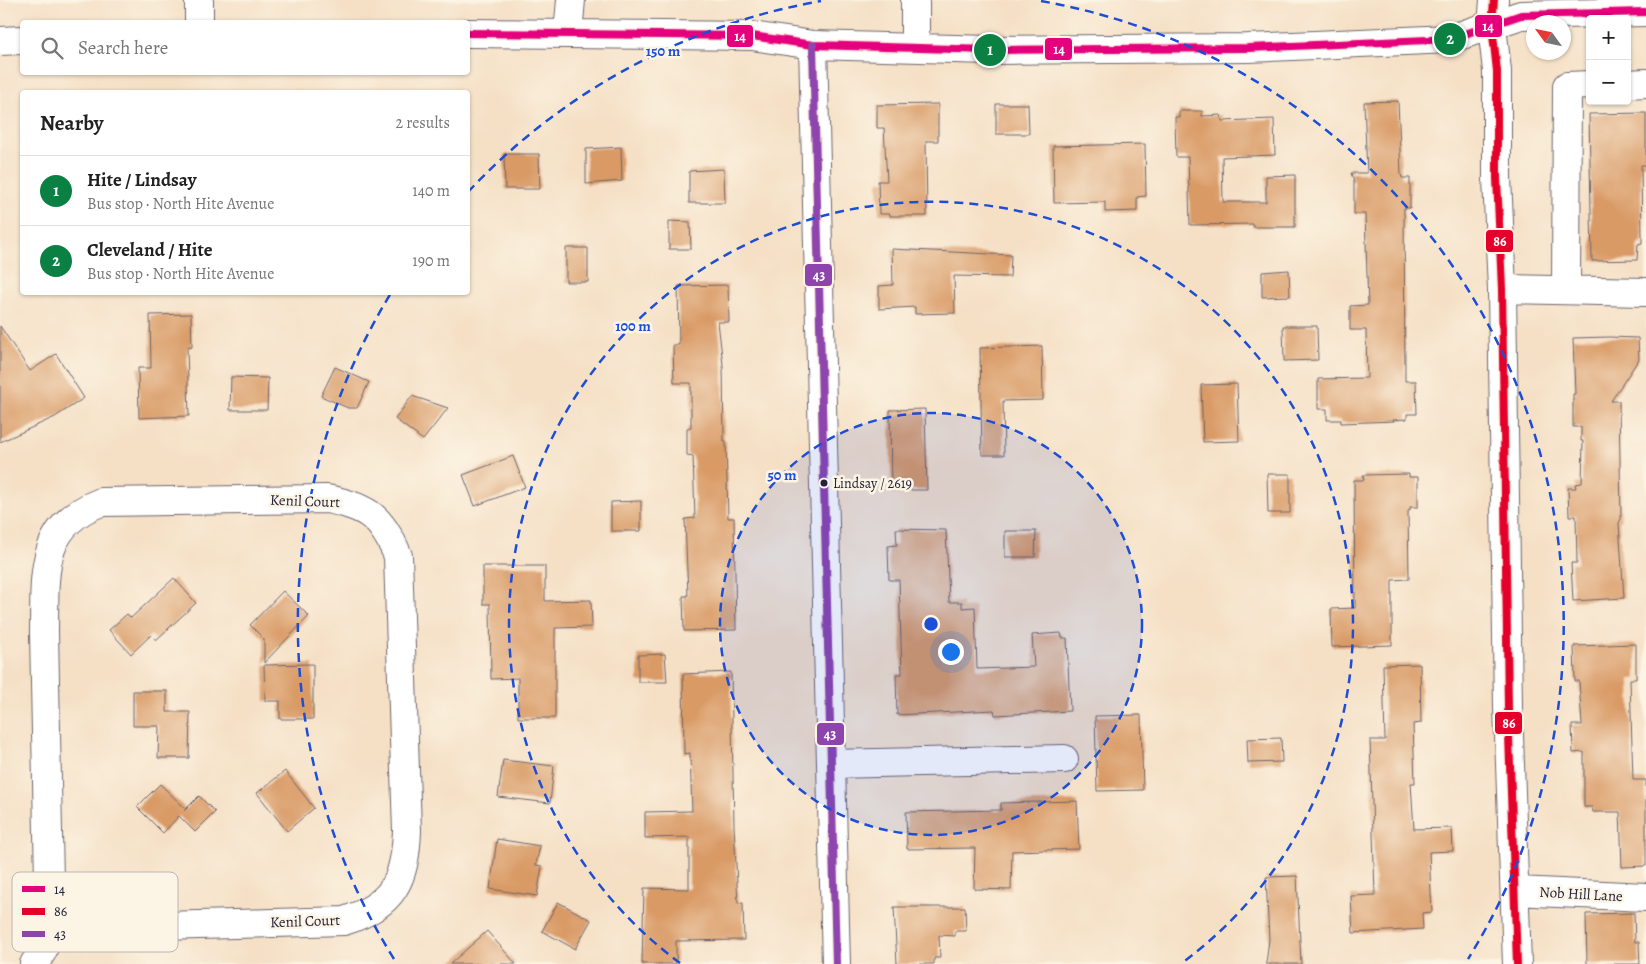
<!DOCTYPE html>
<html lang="en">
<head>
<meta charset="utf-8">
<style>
  body { margin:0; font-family:Alegreya,serif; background:#f2f2f2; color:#222 }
  .controls { position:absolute; right:15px; top:15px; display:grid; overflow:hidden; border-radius:5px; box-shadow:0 1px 4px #0004 }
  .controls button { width:45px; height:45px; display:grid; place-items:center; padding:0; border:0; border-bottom:1px solid #e0e0e0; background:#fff; color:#222; font:25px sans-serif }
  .compass { position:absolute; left:1526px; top:15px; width:45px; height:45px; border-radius:50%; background:#fff; box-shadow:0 1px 4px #0004; rotate:303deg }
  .you { position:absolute; left:950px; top:651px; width:18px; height:18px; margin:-12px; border:4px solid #fff; border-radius:50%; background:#1a73e8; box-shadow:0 0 0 8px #1a73e833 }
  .badge { display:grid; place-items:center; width:32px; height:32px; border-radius:50%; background:#0b8043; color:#fff; font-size:16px; font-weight:700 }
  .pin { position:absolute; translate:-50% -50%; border:2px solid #fff; box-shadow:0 1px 5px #0006 }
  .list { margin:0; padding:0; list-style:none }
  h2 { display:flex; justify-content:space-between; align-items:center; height:65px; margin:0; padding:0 20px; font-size:21px }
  h2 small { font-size:16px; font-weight:400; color:#767676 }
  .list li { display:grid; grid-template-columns:32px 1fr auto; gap:15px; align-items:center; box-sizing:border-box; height:70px; padding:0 20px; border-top:1px solid #e0e0e0 }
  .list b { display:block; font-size:19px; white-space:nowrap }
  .list p { margin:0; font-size:16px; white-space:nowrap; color:#767676 }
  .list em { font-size:16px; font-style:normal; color:#767676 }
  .icon { flex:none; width:28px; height:28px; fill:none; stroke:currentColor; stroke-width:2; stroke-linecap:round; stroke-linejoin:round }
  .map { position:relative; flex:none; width:1646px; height:964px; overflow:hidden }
  .search { position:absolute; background:#fff; box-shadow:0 1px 4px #0004; left:20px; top:20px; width:450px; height:55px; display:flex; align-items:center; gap:12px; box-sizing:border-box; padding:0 18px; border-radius:5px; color:#767676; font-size:19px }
  .panel { position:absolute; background:#fff; box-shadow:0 1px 4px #0004; left:20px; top:90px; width:450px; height:205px; border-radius:5px }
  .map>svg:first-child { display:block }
  .building { fill:#d99a65 }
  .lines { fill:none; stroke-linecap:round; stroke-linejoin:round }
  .minor-casing { stroke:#6c646c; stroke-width:30 }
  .minor { stroke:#fff; stroke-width:28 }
  .bus-1-casing { stroke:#fcf5e5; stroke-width:11 }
  .bus-2-casing { stroke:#fcf5e5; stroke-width:11 }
  .bus-3-casing { stroke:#fcf5e5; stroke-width:11 }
  .bus-1 { stroke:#e5007d; stroke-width:8 }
  .bus-2 { stroke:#e4002b; stroke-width:8 }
  .bus-3 { stroke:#8e44ad; stroke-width:8 }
  .ring { fill:none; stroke:#1d4ed8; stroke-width:2.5; stroke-dasharray:9 6 }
  .bus-dot { fill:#22223b; stroke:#fcf5e5; stroke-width:2 }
  .labels { text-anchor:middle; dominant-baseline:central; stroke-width:5; stroke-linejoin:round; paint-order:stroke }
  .bus-label { font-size:14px; fill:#22223b; stroke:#fcf5e5; text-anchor:start }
  .street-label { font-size:15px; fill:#22223b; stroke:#fcf5e5 }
  .key { fill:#fcf5e5; stroke:#bbb6b2; stroke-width:1 }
  .key-label { font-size:14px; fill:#22223b }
  .centre { fill:#1d4ed8; stroke:#fcf5e5; stroke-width:2.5 }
  .ring-label { font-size:15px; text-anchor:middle; font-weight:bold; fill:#1d4ed8; stroke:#fcf5e5; stroke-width:5; stroke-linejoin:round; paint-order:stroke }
  .line-badge { stroke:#fcf5e5; stroke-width:2 }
  .badge-label { font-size:14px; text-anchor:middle; font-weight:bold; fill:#fff }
</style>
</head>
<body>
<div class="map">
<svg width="1646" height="964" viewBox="0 0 1646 964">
  <rect width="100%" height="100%" fill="#fcf5e5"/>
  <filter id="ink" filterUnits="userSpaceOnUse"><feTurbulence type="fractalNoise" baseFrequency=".02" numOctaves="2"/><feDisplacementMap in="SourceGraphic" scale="10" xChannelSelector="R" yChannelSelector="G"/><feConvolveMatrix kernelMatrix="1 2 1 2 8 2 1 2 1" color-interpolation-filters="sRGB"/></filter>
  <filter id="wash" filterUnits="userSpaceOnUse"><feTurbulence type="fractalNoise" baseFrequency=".0096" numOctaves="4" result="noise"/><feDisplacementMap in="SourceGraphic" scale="20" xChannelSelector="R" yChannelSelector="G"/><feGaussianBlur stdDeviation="1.12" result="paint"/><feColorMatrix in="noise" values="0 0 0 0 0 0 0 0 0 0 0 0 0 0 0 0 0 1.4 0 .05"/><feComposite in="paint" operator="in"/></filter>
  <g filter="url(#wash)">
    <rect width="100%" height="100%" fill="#f5e0c6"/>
    <g id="blocks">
      <path class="building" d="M 1398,101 L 1401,174 L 1402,178 L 1410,178 L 1410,208 L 1404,208 L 1405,377 L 1405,381 L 1416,381 L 1417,414 L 1407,414 L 1407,419 L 1393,420 L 1394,421 L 1341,423 L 1341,420 L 1327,420 L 1327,409 L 1318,409 L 1318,379 L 1367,378 L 1366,330 L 1350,330 L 1350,306 L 1368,305 L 1365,214 L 1354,214 L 1354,182 L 1351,173 L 1367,173 L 1364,102 Z
        M 938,104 L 938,141 L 926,141 L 927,216 L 890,216 L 890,214 L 879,214 L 878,181 L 887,181 L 884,128 L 877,128 L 877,105 Z
        M 996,104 L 1028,104 L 1029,134 L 996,134 Z
        M 1179,111 L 1202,111 L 1202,116 L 1221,115 L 1222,121 L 1274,119 L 1275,155 L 1222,157 L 1223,202 L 1266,202 L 1266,176 L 1295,175 L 1295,227 L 1253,227 L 1253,224 L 1190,225 L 1188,157 L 1176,157 L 1175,117 L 1179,117 Z
        M 1646,113 L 1646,165 L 1641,165 L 1642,243 L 1638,244 L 1637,260 L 1592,261 L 1589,114 Z
        M 1145,144 L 1146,196 L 1137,197 L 1137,211 L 1105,212 L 1105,202 L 1054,203 L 1053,146 Z
        M 621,147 L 622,181 L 586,184 L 586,149 Z
        M 504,154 L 539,154 L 540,189 L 505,189 Z
        M 724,169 L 725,203 L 689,203 L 689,171 Z
        M 669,221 L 690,222 L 691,249 L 669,249 Z
        M 566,248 L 588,248 L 588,282 L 566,282 Z
        M 892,249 L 1011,255 L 1010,277 L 954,276 L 955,313 L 915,314 L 915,307 L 879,309 L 879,286 L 893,285 Z
        M 1289,270 L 1290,296 L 1262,297 L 1262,272 Z
        M 728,285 L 729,322 L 718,322 L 723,365 L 724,441 L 726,441 L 728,518 L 734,518 L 736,630 L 684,631 L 683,596 L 688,596 L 685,519 L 695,518 L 693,456 L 687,455 L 687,428 L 691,427 L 691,383 L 674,383 L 673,345 L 679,345 L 678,286 Z
        M 191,314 L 192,347 L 187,348 L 189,416 L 139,418 L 138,368 L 151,368 L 150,315 Z
        M 0,326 L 30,371 L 56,354 L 84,398 L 55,417 L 0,442 Z
        M 1283,326 L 1317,326 L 1318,360 L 1284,361 Z
        M 1609,337 L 1638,338 L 1639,359 L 1611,401 L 1619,401 L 1621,519 L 1619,523 L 1624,598 L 1573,601 L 1571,563 L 1577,563 L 1576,516 L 1569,516 L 1568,488 L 1576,488 L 1575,484 L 1582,483 L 1583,441 L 1581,441 L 1581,427 L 1573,427 L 1573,394 L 1575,394 L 1573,338 Z
        M 1042,346 L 1043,400 L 1003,401 L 1004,455 L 982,455 L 980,348 Z
        M 335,367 L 369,382 L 357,408 L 348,408 L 321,396 Z
        M 231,377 L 268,378 L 267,410 L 230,410 Z
        M 1237,384 L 1239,441 L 1203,442 L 1201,385 Z
        M 412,396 L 448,408 L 423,440 L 395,419 Z
        M 925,409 L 927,490 L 891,490 L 890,410 Z
        M 513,456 L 525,487 L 475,506 L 463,475 Z
        M 1267,474 L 1290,474 L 1290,513 L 1268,513 Z
        M 1409,474 L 1409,477 L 1418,477 L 1418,507 L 1410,507 L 1410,510 L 1408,511 L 1409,579 L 1392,580 L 1392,645 L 1332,647 L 1331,609 L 1355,608 L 1354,480 L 1364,480 L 1363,475 Z
        M 641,501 L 641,531 L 611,531 L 611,502 Z
        M 896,529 L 946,530 L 949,602 L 962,602 L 962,608 L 975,607 L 977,669 L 1034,667 L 1032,635 L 1061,633 L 1062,638 L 1067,638 L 1070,711 L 995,715 L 994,710 L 897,715 L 896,674 L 902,674 L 899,580 L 889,580 L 888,546 L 897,545 Z
        M 1005,531 L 1036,531 L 1035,557 L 1005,557 Z
        M 483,566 L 545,566 L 545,601 L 591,600 L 592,627 L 555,628 L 555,718 L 518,718 L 518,678 L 491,679 L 490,604 L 483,604 Z
        M 174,578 L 196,603 L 156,640 L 151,635 L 131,654 L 109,630 L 127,614 L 131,618 Z
        M 283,591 L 309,616 L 264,663 L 264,639 L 250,625 Z
        M 1636,644 L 1636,679 L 1630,679 L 1633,780 L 1646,780 L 1646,866 L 1622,867 L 1620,812 L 1593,812 L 1592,807 L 1584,807 L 1584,752 L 1573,753 L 1572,725 L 1582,725 L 1579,681 L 1575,681 L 1574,646 Z
        M 665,654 L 667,682 L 638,682 L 638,655 Z
        M 313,664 L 313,719 L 280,719 L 280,701 L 265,701 L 264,665 Z
        M 1420,664 L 1421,723 L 1413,724 L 1415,783 L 1411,783 L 1414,829 L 1452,828 L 1453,851 L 1429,852 L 1432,912 L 1422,913 L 1423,929 L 1353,933 L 1351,896 L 1375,895 L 1370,740 L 1385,740 L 1383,665 Z
        M 731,672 L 734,826 L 738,903 L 743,903 L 744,940 L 676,941 L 676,964 L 642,964 L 644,888 L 689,889 L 689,837 L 645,838 L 645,812 L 692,811 L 690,753 L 684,754 L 683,674 Z
        M 133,691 L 167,691 L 167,712 L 190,712 L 189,758 L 158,758 L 159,726 L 133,726 Z
        M 1141,715 L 1143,790 L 1097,791 L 1095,716 Z
        M 1281,738 L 1282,762 L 1248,763 L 1247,739 Z
        M 503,760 L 554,766 L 550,803 L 498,797 Z
        M 285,771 L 314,808 L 287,831 L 257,793 Z
        M 160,784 L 186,809 L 184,811 L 199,796 L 215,812 L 195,832 L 179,816 L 163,833 L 137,807 Z
        M 1077,801 L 1079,849 L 1012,851 L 1011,890 L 974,889 L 975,848 L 907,849 L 906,812 L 1001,810 L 1001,803 Z
        M 497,839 L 540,846 L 536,865 L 542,866 L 537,896 L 490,889 Z
        M 1297,876 L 1301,964 L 1266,964 L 1269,939 L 1266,877 Z
        M 558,902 L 591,920 L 575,949 L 542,931 Z
        M 894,907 L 965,907 L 966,931 L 955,931 L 955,936 L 939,935 L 940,958 L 934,958 L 934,964 L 897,964 Z
        M 1634,913 L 1635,942 L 1639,942 L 1640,964 L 1587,964 L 1586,914 Z
        M 487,931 L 516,964 L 450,964 Z"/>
    </g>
  </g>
  <g filter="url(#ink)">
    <use href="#blocks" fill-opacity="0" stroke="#6c646c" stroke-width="1"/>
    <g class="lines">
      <defs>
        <path id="minor" d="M 199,0 L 199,22
          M 915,0 L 915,47
          M 1494,0 L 1492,26 L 1497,71 L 1497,178 L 1502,289 L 1508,707 L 1517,964
          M 468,33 L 752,36 L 813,45 L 990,50 L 1248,48 L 1450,39 L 1521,15 L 1646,12
          M 568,33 L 571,0
          M 0,41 L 22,40
          M 813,45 L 836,964
          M 1627,84 L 1646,83
          M 1502,289 L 1646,292
          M 1566,290 L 1567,86 L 1590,85
          M 327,499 C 369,507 382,518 398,556 L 407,831 C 405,880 394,905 344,921 L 90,928 L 50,932 L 44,632 C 45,576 38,525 101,502 Z
          M 831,764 L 1064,759
          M 1515,891 L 1646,897
          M 34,964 L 42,952 L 50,932"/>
      </defs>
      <use href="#minor" class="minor-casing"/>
      <use href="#minor" class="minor"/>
      <defs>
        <path id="bus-1" d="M 468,33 L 752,36 L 813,45 L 990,50 L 1248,48 L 1450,39 L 1521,15 L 1646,12"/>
        <path id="bus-2" d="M 1494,0 L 1492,26 L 1497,71 L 1497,178 L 1502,289 L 1508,707 L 1517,964"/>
        <path id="bus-3" d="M 813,45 L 836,964"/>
      </defs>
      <use href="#bus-1" class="bus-1-casing"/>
      <use href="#bus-2" class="bus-2-casing"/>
      <use href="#bus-3" class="bus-3-casing"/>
      <use href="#bus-1" class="bus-1"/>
      <use href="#bus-2" class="bus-2"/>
      <use href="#bus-3" class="bus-3"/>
    </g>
  </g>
  <circle cx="931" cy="624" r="211" fill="#1d4ed8" fill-opacity=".12"/>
  <g class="ring">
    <circle cx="931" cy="624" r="211"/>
    <path d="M680 963A422 422 0 1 1 1182 963"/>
    <path d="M394 959A633 633 0 0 1 391 293M468 192A633 633 0 0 1 821 1M1041 1A633 633 0 0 1 1468 959"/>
  </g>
  <circle class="bus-dot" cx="824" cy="483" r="4.5"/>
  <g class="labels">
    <g class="bus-label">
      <text x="833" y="483">Lindsay / 2619</text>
    </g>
    <g class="street-label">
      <text transform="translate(305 501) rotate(2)">Kenil Court</text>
      <text transform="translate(1581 894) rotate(3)">Nob Hill Lane</text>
      <text transform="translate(305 921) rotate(-2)">Kenil Court</text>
    </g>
  </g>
  <rect x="12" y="872" width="166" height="80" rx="8" class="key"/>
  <rect x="22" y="886" width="23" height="6" fill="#e5007d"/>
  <rect x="22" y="908" width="23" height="7" fill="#e4002b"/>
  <rect x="22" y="931" width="23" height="6" fill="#8e44ad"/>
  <g class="key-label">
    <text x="54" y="894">14</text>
    <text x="54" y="916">86</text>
    <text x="54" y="939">43</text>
  </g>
  <circle cx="931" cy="624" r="8" class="centre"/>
  <g class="ring-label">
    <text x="663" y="56">150 m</text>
    <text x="633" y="331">100 m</text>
    <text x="782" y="480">50 m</text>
  </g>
  <g class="line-badge">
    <rect x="1474" y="14" width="29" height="24" rx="5" fill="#e5007d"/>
    <rect x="726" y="24" width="28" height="24" rx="5" fill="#e5007d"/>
    <rect x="1044" y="37" width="29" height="24" rx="5" fill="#e5007d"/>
    <rect x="1485" y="229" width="29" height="24" rx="5" fill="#e4002b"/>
    <rect x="804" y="263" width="29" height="24" rx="5" fill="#8e44ad"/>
    <rect x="1494" y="711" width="29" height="24" rx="5" fill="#e4002b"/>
    <rect x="816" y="722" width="29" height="24" rx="5" fill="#8e44ad"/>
  </g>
  <g class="badge-label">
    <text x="1488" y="31">14</text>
    <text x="740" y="41">14</text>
    <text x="1059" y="54">14</text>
    <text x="1500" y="246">86</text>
    <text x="819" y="280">43</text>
    <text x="1509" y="728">86</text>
    <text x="830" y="739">43</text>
  </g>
</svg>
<div class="controls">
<button>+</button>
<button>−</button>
</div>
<svg class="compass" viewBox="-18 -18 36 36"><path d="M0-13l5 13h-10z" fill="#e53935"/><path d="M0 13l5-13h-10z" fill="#767676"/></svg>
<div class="you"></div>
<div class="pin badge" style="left:990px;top:50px">1</div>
<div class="pin badge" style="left:1450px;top:39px">2</div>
<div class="search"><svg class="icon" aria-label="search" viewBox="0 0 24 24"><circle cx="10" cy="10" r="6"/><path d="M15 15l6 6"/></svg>Search here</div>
<section class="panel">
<h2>Nearby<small>2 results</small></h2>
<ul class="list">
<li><span class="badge">1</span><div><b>Hite / Lindsay</b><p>Bus stop · North Hite Avenue</p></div><em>140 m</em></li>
<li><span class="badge">2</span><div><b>Cleveland / Hite</b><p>Bus stop · North Hite Avenue</p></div><em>190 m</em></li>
</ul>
</section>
</div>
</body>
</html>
